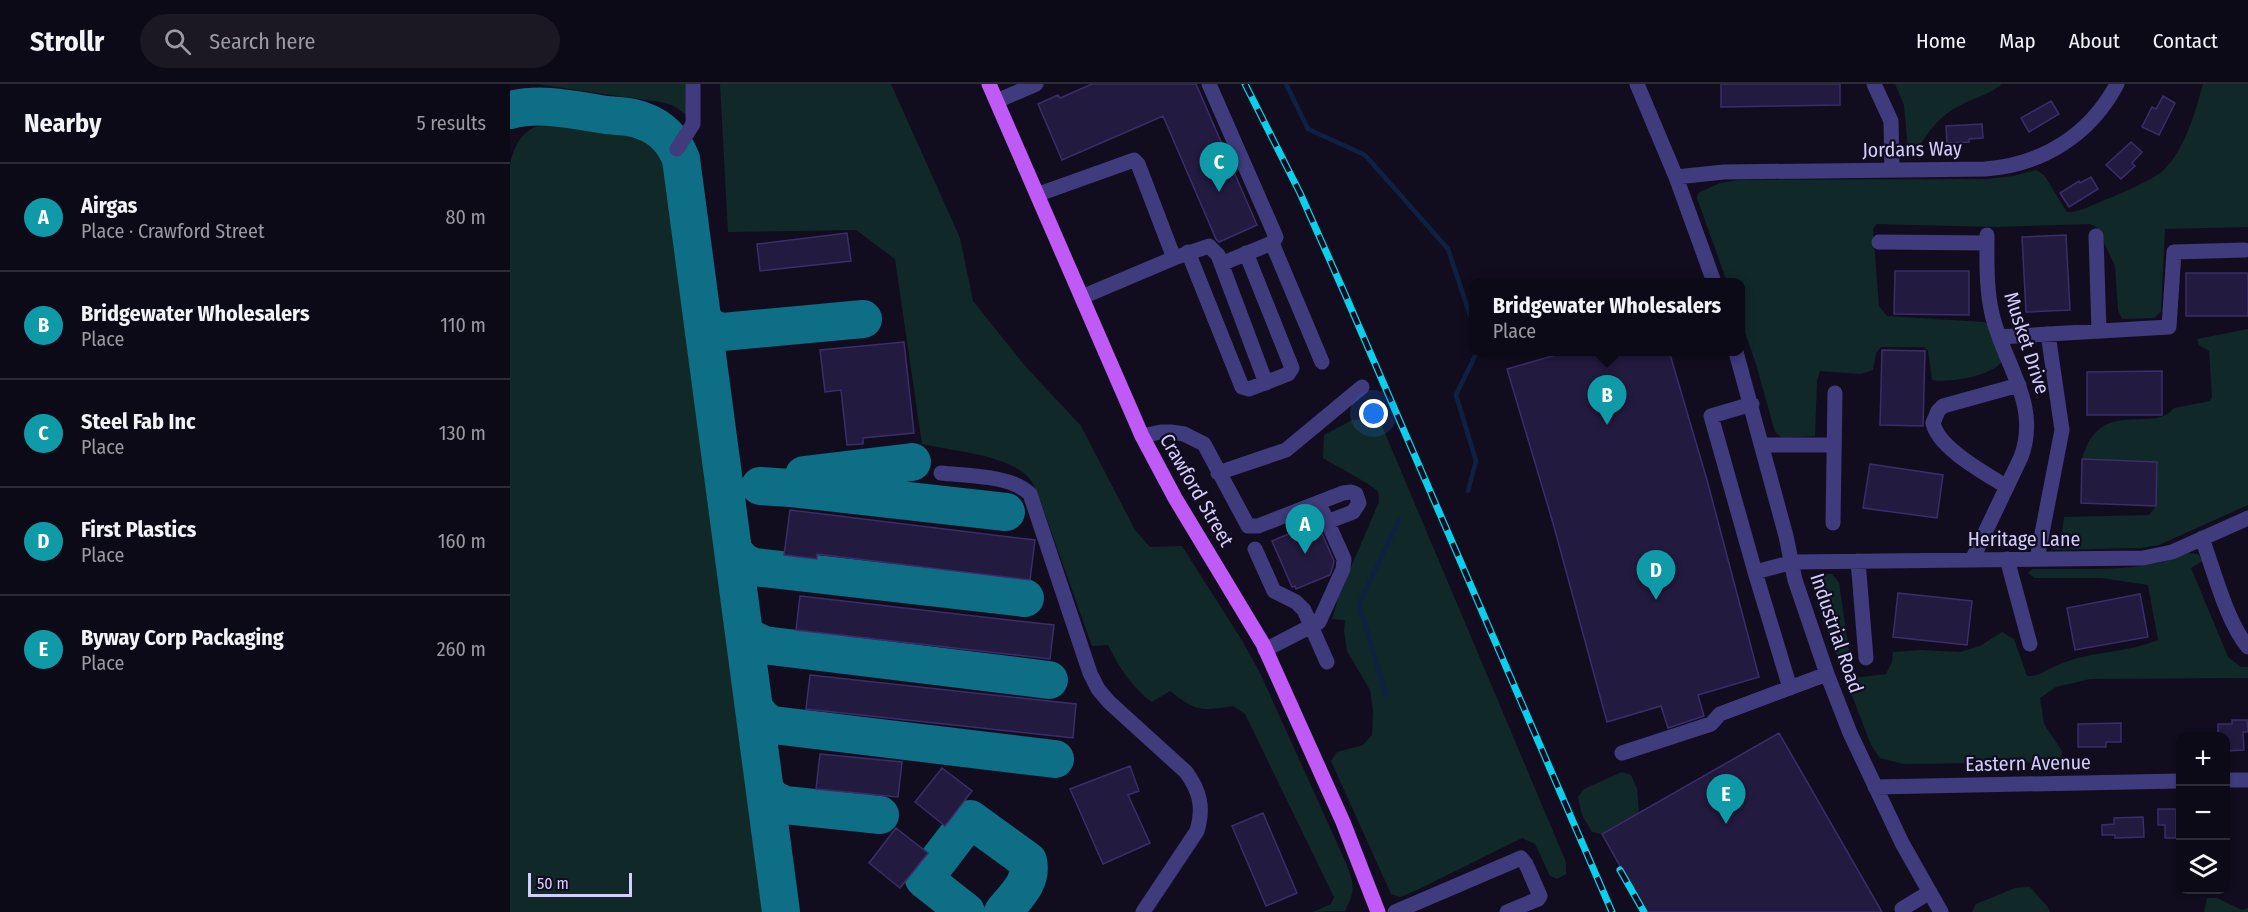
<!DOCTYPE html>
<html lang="en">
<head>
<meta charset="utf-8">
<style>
  body { margin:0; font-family:"Fira Sans Condensed",sans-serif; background:#1b1824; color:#f1f3f6 }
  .controls { position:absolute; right:18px; bottom:18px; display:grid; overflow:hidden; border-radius:12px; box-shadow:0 2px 4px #0004 }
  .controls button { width:54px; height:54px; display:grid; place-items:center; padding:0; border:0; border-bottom:2px solid #2d2b36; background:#0d0a17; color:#f1f3f6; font:30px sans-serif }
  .scale { position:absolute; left:18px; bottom:15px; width:104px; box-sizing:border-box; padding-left:6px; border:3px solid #d4cefd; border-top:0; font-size:16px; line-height:21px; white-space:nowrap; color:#d4cefd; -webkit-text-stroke:4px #110d1f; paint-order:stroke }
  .you { position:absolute; left:864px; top:330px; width:21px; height:21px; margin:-15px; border:4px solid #fff; border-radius:50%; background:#1a73e8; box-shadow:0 0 0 9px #1a73e833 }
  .badge { display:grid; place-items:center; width:39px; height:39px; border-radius:50%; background:#b45309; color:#fff; font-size:20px; font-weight:700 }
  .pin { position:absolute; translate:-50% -50px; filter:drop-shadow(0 2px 3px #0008) }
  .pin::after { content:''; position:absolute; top:32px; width:21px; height:18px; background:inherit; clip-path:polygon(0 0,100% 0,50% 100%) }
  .popup { position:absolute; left:959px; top:194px; width:276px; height:78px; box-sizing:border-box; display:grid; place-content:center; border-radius:12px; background:#0d0a17; filter:drop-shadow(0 2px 4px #0005); font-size:20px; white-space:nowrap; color:#9a9aa1 }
  .popup b { font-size:22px; color:#f1f3f6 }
  .popup::after { content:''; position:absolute; left:50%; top:100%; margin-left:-12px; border:12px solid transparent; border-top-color:#0d0a17 }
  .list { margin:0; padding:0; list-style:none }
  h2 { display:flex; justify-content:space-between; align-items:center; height:78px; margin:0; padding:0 24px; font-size:26px }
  h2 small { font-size:20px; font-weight:400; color:#9a9aa1 }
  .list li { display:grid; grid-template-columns:39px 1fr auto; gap:18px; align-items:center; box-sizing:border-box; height:108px; padding:0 24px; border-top:2px solid #2d2b36 }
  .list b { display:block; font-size:22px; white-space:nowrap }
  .list p { margin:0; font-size:20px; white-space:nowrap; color:#9a9aa1 }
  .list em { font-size:20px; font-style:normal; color:#9a9aa1 }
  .icon { flex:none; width:33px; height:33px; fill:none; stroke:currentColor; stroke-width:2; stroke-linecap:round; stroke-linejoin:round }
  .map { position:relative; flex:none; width:1738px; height:828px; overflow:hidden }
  header { display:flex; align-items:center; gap:36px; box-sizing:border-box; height:84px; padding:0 30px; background:#0d0a17; border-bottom:2px solid #2d2b36 }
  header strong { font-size:28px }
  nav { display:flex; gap:33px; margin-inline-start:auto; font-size:21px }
  .search { width:420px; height:54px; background:#1b1824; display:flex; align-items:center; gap:15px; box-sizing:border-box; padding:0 21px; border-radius:33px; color:#9a9aa1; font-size:22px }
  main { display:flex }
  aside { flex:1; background:#0d0a17 }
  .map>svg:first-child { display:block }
  .green { fill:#112828 }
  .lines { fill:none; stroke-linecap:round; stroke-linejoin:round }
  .stream { stroke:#0e2142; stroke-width:4.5 }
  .taxiway { stroke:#0e6e85; stroke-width:38 }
  .building { fill:#231a3f; stroke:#3b2d6a; stroke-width:1.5 }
  .minor { stroke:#3f3b7c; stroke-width:15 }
  .major { stroke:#c05af7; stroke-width:15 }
  .rail-casing { stroke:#0bd0eb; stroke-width:7 }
  .rail { stroke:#110d1f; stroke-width:4.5; stroke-dasharray:14; stroke-linecap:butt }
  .labels { text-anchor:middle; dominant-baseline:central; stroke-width:4.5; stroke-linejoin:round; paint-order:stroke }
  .street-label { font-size:20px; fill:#d4cefd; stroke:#110d1f }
</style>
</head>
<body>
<header>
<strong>Strollr</strong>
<div class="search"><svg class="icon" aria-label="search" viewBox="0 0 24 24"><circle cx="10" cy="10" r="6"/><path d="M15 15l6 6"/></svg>Search here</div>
<nav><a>Home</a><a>Map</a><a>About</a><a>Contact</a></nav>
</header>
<main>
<aside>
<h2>Nearby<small>5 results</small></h2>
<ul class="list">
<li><span class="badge" style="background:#0f9aa8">A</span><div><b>Airgas</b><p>Place · Crawford Street</p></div><em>80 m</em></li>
<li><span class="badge" style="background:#0f9aa8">B</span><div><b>Bridgewater Wholesalers</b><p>Place</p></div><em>110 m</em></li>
<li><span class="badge" style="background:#0f9aa8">C</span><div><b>Steel Fab Inc</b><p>Place</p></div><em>130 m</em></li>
<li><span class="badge" style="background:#0f9aa8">D</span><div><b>First Plastics</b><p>Place</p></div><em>160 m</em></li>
<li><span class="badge" style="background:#0f9aa8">E</span><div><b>Byway Corp Packaging</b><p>Place</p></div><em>260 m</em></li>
</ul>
</aside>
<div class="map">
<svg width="1738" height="828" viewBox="0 0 1738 828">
  <rect width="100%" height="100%" fill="#110d1f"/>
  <path class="green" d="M 26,0 L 180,0 L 178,30 L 175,30 L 162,21 L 150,18 Z
    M 210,0 L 381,0 L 450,154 L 463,217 L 515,282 L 571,342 L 625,446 L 640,463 L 672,462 L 733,558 L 751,591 L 836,779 C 844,800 846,806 835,827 L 803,828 L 821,820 L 824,813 L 735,630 L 723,622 C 690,627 687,628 660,607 L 642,618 C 622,604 609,583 598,561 L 582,562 L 530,416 C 526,407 523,397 516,391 C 493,370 442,367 412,360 L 385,175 L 346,146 L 218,148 Z
    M 1385,0 L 1492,0 C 1479,11 1463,14 1449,22 C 1431,31 1419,46 1409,63 L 1398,65 L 1394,21 Z
    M 1693,0 L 1738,0 L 1738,143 L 1655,145 L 1651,228 L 1644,234 L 1612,235 L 1608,226 L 1605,182 L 1587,144 L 1581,140 L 1485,143 L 1367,140 L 1363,145 L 1369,222 L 1377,232 L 1474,238 L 1480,241 L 1493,276 C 1484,292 1439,299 1422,296 L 1418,267 L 1414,263 L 1371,263 L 1366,269 L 1363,286 L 1351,290 L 1310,287 L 1307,297 L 1305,352 L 1272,354 L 1265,348 L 1246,280 L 1231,237 L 1230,198 L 1217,198 L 1187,114 L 1188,109 L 1210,99 L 1229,96 L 1475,95 L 1503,92 L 1526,86 L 1534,91 L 1557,128 C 1571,128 1584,120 1597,115 C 1610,110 1646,94 1655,85 C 1676,62 1685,29 1693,0 Z
    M 34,40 C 62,44 118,45 140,60 C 151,68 154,85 157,97 L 253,828 L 0,828 L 0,80 C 5,59 13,45 34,40 Z
    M 1738,245 L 1738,421 L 1649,461 L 1631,464 L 1543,466 L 1540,461 L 1551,459 L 1554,433 L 1639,431 L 1646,422 L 1647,378 L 1572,375 C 1590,311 1643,351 1664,324 L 1700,317 L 1702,313 L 1699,267 L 1689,261 L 1687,255 Z
    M 861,334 L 872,342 L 1056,778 L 1056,790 L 1047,795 L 1040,792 L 1025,760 L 1012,754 L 905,807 L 890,813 L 881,810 L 821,677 L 827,668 L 853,661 L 862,651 L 863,626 L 860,606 L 837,567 L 834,547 L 835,536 L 822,535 L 829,511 L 869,418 C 869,417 869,409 868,408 C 865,402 822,380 813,374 L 814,351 L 842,336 Z
    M 1678,469 L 1688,470 L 1693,477 L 1681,484 L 1718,573 L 1731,583 L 1738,583 L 1738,594 L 1580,595 L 1546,603 L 1530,614 L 1534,640 L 1552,667 L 1551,678 L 1393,680 L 1370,674 L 1361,661 L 1307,520 L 1305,499 L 1313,490 L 1322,490 L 1329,499 L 1343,594 L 1376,590 L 1382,578 L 1383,568 L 1411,566 L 1450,568 L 1470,562 L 1492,548 L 1504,555 L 1517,592 C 1528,593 1538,585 1548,581 C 1580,567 1616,569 1648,556 L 1638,501 L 1591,494 L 1525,494 L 1518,489 L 1522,485 C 1573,484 1631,490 1678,469 Z
    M 1112,688 L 1121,691 L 1127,705 L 1129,729 L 1092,750 L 1082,748 L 1072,731 L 1068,713 L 1074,705 Z
    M 1520,803 L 1537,822 L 1540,828 L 1462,828 L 1466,820 L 1505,804 Z
    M 1697,814 L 1707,814 L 1732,826 L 1738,824 L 1738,828 L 1694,828 Z"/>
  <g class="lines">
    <path class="stream" d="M 776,0 L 798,45 L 855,71 L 938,165 L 964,243
      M 958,407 L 966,377 L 946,311 L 967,268
      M 876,611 L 849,520 L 889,436"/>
    <path class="taxiway" d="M 0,26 C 32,18 64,26 96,31 C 108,32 122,32 133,37 C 151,43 164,57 171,75 L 271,828
      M 193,235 L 200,244 L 212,248 L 353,235
      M 294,391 L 402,378
      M 250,402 L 281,404 L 496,428
      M 224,468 L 233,478 L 244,483 L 515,514
      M 235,549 L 239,554 L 254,561 L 539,596
      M 245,626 L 256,638 L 263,641 L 545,675
      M 256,707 L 262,715 L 275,721 L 370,731
      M 456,828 L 414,795 L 460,735 L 518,777 C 523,798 505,813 493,828"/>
  </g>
  <path class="building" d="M 582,0 L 686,0 L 747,141 L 709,158 L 706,155 L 653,32 L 552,76 L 528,20 L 548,11 L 550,14 Z
    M 1211,0 L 1330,0 L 1330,21 L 1211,23 Z
    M 1653,12 L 1665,19 L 1649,51 L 1632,43 L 1642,23 L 1646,25 Z
    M 1541,17 L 1549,30 L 1519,48 L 1511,34 Z
    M 1472,40 L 1473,54 L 1459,55 L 1459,58 L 1437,59 L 1436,42 Z
    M 1621,58 L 1632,68 L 1622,79 L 1625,82 L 1611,95 L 1596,81 Z
    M 1581,93 L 1588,105 L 1559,123 L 1550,109 L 1569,97 L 1570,99 Z
    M 337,149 L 341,177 L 250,187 L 247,160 Z
    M 1556,151 L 1560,226 L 1516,228 L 1512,153 Z
    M 1385,187 L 1459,187 L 1459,231 L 1384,230 Z
    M 1676,189 L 1738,189 L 1738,232 L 1676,232 Z
    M 394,258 L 404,349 L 353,354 L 353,360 L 337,361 L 331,306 L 315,308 L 310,266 Z
    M 1372,266 L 1415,267 L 1413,342 L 1370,341 Z
    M 1060,267 L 1159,267 L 1197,396 L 1249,593 L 1188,611 L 1194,632 L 1158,644 L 1151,622 L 1097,638 L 1043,439 L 997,285 Z
    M 1652,287 L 1652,331 L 1577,331 L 1577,288 Z
    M 1572,375 L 1647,378 L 1646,422 L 1571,419 Z
    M 1360,380 L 1433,391 L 1427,434 L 1353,424 Z
    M 280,426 L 525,456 L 520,496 L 307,470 L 307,475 L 274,471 Z
    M 807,438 L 824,477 L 823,482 L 820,491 L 786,505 L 785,502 L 782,503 L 762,457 Z
    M 1388,509 L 1462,517 L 1457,561 L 1383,553 Z
    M 1630,510 L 1638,553 L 1565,566 L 1557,524 Z
    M 290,512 L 544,541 L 540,575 L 286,546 Z
    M 300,591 L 566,620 L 563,654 L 296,625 Z
    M 1722,636 L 1737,636 L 1738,648 L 1733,648 L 1734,666 L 1716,667 L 1716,652 L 1708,652 L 1708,640 L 1722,640 Z
    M 1611,639 L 1611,658 L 1596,658 L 1596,663 L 1568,663 L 1568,640 Z
    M 1269,649 L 1372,828 L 1136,828 L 1092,750 Z
    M 310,670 L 392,678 L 388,713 L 306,705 Z
    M 620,682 L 629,707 L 618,711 L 640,759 L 593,780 L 560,705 Z
    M 432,684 L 462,707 L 435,742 L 405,718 Z
    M 1648,725 L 1666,725 L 1666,754 L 1655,754 L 1655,741 L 1648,741 Z
    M 753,729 L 787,809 L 756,822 L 722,742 Z
    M 1633,733 L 1634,753 L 1605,754 L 1605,751 L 1592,751 L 1592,741 L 1604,740 L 1604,734 Z
    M 386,744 L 418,769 L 390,804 L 359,779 Z"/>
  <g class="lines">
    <path class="minor" d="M 699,0 L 766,153 L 762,159 L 711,180
      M 1127,0 L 1166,93 L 1204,198
      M 1364,0 L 1381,37 L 1382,86
      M 487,17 L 526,0
      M 167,65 L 183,40 L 183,0
      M 1166,93 L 1214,88 L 1475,85 C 1532,81 1580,51 1607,0
      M 529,110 L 624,76 L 628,80 L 664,174
      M 1586,152 L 1589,247
      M 1369,158 L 1477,159
      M 762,159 L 812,278
      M 678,168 L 732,303 L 739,305 L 778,290 L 782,284 L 736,169
      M 572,213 L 664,174 L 699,162 L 708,171 L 756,299
      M 1489,253 L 1659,243 L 1664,168 L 1735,166
      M 1226,268 L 1276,452 L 1285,496 L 1317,590 L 1340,649 L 1392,759 L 1431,828
      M 1242,320 L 1201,332 L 1245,488 L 1283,478 L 1633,474 L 1662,468 L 1738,434
      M 632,352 L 651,348 L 661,348 L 674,350 L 694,360 L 738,442 L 748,442 L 833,409 L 841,408 L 846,410 L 849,419 L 843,428 L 817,438
      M 1253,361 L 1324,361
      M 431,389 C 457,392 501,391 520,410 L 580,589 L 588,605 L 599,618 L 676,688 C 690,707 694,724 687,747 L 633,828
      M 708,389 L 776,366 L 852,303
      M 1497,403 C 1475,389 1428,364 1423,339 L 1428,327 L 1433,322 L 1509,301
      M 1323,439 L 1325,309
      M 1692,454 C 1703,484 1717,539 1738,563
      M 745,465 L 764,507 L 786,518 L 794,526 L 817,578
      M 1497,475 L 1520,560
      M 1527,475 L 1552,346 L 1538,250
      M 1462,476 L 1511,373 C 1531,320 1493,279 1482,230 C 1476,204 1477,177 1477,151
      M 1348,477 L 1356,574
      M 1245,488 L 1280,604
      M 755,566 L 809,538 L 833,485 L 834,475 L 813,428
      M 1112,669 L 1201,640 L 1210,630 L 1317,590
      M 1716,696 L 1738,696
      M 1365,703 L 1670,697
      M 885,828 L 1011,774 L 1016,780 L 1030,812 L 1028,815 L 997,828
      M 1394,828 L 1392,825 L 1420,808"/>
    <path class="major" d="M 479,0 L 632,352 L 665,414 L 753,560 L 833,738 L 868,828"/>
    <defs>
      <path id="rail" d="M 735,0 L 790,109 L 834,208 L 1102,828
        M 1110,786 L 1134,828"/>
    </defs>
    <use href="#rail" class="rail-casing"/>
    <use href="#rail" class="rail"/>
  </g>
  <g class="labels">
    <g class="street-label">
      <text transform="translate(1402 65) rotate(-1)">Jordans Way</text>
      <text transform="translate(1517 259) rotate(72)">Musket Drive</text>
      <text transform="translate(687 406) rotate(60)">Crawford Street</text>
      <text x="1514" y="455">Heritage Lane</text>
      <text transform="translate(1327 549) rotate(71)">Industrial Road</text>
      <text transform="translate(1518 679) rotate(-1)">Eastern Avenue</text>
    </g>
  </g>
</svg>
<div class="controls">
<button>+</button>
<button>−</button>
<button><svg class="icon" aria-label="layers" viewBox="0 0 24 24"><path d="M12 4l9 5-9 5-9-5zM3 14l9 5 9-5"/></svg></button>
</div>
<div class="scale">50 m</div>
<div class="you"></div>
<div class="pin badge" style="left:795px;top:470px;background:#0f9aa8">A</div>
<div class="pin badge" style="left:1097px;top:341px;background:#0f9aa8">B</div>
<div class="popup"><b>Bridgewater Wholesalers</b>Place</div>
<div class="pin badge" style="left:709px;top:108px;background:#0f9aa8">C</div>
<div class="pin badge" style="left:1146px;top:516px;background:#0f9aa8">D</div>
<div class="pin badge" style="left:1216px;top:740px;background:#0f9aa8">E</div>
</div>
</main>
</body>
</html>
